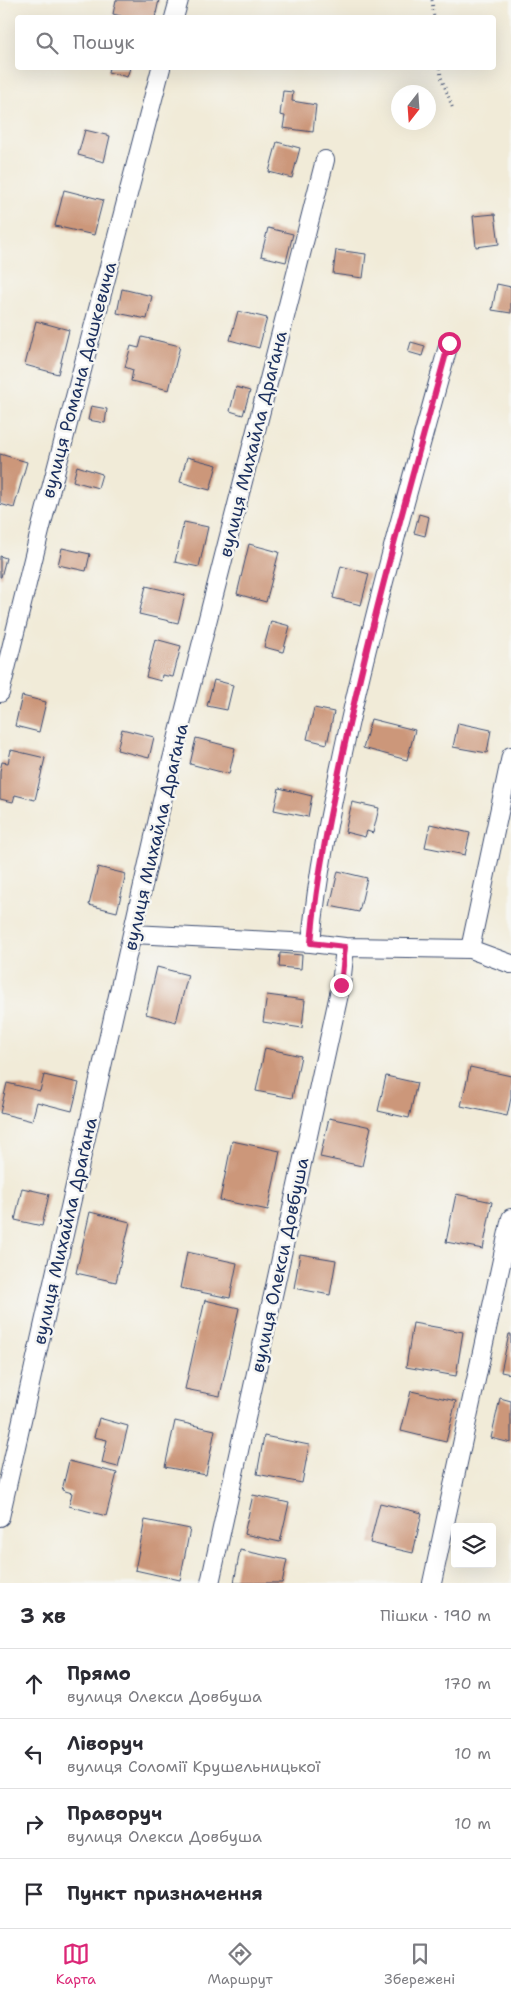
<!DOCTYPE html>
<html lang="uk">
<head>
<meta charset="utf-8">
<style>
  body { margin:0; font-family:"Shantell Sans",sans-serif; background:#f2f2f3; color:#2b2b33 }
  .controls { position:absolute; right:15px; bottom:15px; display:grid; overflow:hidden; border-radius:5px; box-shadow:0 5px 20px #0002 }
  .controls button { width:45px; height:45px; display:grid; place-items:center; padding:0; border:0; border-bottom:1px solid #e1e1e2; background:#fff; color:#2b2b33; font:25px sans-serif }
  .compass { position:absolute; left:391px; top:85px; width:45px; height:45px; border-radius:50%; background:#fff; box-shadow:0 5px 20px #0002; rotate:197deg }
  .stop { position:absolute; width:15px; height:15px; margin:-11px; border:4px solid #db2777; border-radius:50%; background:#fff }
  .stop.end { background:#db2777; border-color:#fff; box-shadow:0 1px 5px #0008 }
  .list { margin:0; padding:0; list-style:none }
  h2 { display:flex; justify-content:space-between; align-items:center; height:65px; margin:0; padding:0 20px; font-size:21px }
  h2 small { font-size:16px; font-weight:400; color:#7c7c81 }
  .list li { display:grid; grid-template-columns:32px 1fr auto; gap:15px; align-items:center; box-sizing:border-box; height:70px; padding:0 20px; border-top:1px solid #e1e1e2 }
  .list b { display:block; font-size:19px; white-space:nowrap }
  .list p { margin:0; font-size:16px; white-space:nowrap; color:#7c7c81 }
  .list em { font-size:16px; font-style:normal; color:#7c7c81 }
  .icon { flex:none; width:28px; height:28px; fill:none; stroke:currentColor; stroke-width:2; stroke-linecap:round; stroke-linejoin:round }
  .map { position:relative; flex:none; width:511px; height:1583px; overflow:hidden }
  .search { position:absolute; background:#fff; box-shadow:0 5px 20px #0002; left:15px; right:15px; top:15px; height:55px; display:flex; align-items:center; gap:12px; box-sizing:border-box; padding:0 18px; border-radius:5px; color:#7c7c81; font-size:19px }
  .sheet { height:345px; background:#fff }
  nav { display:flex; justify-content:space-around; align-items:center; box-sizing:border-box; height:70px; border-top:1px solid #e1e1e2; background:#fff; font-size:14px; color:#7c7c81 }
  nav a { display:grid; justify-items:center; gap:2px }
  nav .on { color:#db2777 }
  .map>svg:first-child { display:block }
  .building { fill:#cc977a }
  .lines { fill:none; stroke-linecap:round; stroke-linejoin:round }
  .street-casing { stroke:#3b4b70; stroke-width:20 }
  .path { stroke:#3b4b70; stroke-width:3; stroke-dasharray:1 4; stroke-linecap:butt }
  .street { stroke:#fff; stroke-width:18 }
  .route { stroke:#db2777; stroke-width:6 }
  .labels { text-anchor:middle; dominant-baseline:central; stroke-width:5; stroke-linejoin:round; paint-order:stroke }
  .street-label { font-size:18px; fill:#1b2f5e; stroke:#f6f6f2 }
</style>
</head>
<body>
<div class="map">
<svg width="511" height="1583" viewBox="0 0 511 1583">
  <rect width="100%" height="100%" fill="#f6f6f2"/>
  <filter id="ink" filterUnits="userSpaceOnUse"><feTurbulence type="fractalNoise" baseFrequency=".02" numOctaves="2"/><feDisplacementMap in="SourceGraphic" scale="10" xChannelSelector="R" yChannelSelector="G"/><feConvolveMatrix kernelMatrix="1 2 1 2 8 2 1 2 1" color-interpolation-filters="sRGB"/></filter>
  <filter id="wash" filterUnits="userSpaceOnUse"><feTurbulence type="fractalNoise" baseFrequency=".0096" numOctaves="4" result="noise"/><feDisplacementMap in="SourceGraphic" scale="20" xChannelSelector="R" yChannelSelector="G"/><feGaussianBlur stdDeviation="1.12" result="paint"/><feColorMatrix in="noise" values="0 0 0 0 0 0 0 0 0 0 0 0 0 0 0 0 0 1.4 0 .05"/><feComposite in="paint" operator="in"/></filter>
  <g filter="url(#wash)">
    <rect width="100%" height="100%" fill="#f1ebd8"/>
    <g id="blocks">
      <path class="building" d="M 116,0 L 159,0 L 155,18 L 128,18 L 113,14 Z
        M 109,68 L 130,68 L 127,77 L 108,72 Z
        M 283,91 L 293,92 L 292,101 L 316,105 L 313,132 L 283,128 L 285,116 L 280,115 Z
        M 85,130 L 110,136 L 104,162 L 78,155 Z
        M 277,142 L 300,148 L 292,178 L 269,172 Z
        M 64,190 L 103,200 L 94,235 L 55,226 Z
        M 495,214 L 499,244 L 476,247 L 473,216 Z
        M 268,228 L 293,234 L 286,262 L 261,256 Z
        M 336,250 L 366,254 L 363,278 L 333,274 Z
        M 497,284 L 511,287 L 511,313 L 492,310 Z
        M 122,289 L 152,296 L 147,319 L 117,313 Z
        M 238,311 L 267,318 L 259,348 L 230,340 Z
        M 36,321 L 69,330 L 58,374 L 25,365 Z
        M 142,337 L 180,346 L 169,390 L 131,381 L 133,370 L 125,367 L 131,346 L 139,348 Z
        M 411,342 L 425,346 L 422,356 L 408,352 Z
        M 236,387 L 250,391 L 243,415 L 230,411 Z
        M 91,406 L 107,409 L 105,423 L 88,420 Z
        M 0,454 L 27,462 L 14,508 L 0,504 Z
        M 187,457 L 217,465 L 210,490 L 180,482 Z
        M 77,466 L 102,474 L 98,488 L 73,481 Z
        M 419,514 L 429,517 L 425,536 L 414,533 Z
        M 184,522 L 208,527 L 199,567 L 175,562 Z
        M 249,544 L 279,552 L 266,602 L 237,594 Z
        M 62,548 L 90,554 L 86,571 L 58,565 Z
        M 0,556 L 6,558 L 1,577 L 0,577 Z
        M 341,566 L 369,574 L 361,605 L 333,598 Z
        M 146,586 L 185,595 L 178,623 L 139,614 Z
        M 271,621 L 290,626 L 283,652 L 264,647 Z
        M 155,639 L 181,646 L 173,677 L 162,675 L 161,681 L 146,677 Z
        M 214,680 L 233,685 L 227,710 L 207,706 Z
        M 22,696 L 46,702 L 39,732 L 15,726 Z
        M 314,708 L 334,712 L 327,744 L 307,739 Z
        M 371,719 L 415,730 L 407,760 L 363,748 Z
        M 458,723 L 491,730 L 487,753 L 453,747 Z
        M 122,729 L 154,737 L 149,758 L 117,750 Z
        M 196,738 L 235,748 L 229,774 L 190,764 Z
        M 11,750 L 45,758 L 35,800 L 15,795 L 13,802 L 0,799 L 0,771 L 2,762 L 8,763 Z
        M 279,788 L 312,796 L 308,817 L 274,810 Z
        M 352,802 L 379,808 L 373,833 L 367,831 L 365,837 L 345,832 Z
        M 430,824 L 470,833 L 465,855 L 425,847 Z
        M 98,867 L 126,874 L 117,912 L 89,905 Z
        M 338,871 L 367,878 L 359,912 L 330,906 Z
        M 280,953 L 302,955 L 301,969 L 279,967 Z
        M 157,967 L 188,975 L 176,1022 L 146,1014 Z
        M 267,995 L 305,1000 L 302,1028 L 263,1022 Z
        M 265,1048 L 301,1056 L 292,1098 L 256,1091 Z
        M 470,1067 L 511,1076 L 511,1098 L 507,1116 L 461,1106 Z
        M 44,1075 L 79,1083 L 72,1111 L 37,1102 L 32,1121 L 0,1113 L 7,1083 L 40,1091 Z
        M 386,1076 L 417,1083 L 409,1118 L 378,1111 Z
        M 329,1118 L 371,1127 L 362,1166 L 320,1157 Z
        M 232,1141 L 280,1151 L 268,1210 L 220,1200 Z
        M 22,1188 L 49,1194 L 42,1226 L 15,1220 Z
        M 456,1194 L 492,1202 L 483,1249 L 446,1242 Z
        M 90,1212 L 130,1222 L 116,1282 L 76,1273 Z
        M 187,1252 L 237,1263 L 230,1298 L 180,1288 Z
        M 300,1254 L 336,1260 L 330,1295 L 294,1288 Z
        M 205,1300 L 239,1308 L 220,1396 L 185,1389 Z
        M 413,1323 L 463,1332 L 456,1376 L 406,1367 Z
        M 509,1334 L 511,1334 L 511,1374 L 501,1372 Z
        M 411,1391 L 456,1401 L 446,1442 L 401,1431 Z
        M 500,1398 L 511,1401 L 511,1443 L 491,1438 Z
        M 99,1418 L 128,1426 L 118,1467 L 102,1463 L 107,1440 L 94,1437 Z
        M 175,1421 L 215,1430 L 206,1475 L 165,1467 Z
        M 264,1436 L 309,1445 L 302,1483 L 257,1474 Z
        M 69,1461 L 117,1473 L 106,1516 L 69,1506 L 72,1493 L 62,1490 Z
        M 253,1495 L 289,1503 L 280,1542 L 244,1534 Z
        M 380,1503 L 422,1513 L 413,1553 L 370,1543 Z
        M 145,1520 L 190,1529 L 180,1580 L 135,1570 Z
        M 240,1550 L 287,1560 L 282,1583 L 234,1583 Z"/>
    </g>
  </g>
  <g filter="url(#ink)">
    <use href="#blocks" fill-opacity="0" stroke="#3b4b70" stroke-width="1"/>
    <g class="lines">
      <defs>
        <path id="street" d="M 174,18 L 179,0
          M 0,693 L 41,527 L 161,68
          M 133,934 L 311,943 L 345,947 L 470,949 L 511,964
          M 311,943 C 317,873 332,803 347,734 C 376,603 413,473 449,343
          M 470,949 L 511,756
          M 0,1517 L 168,775 L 325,160
          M 210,1583 L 341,985 L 345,947
          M 432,1583 L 511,1218"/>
      </defs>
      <use href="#street" class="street-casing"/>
      <path class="path" d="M 432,0 L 434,18
        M 440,68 L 441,77 L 453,109"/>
      <use href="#street" class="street"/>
    </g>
  </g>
  <g class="lines" filter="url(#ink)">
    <path class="route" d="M 341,985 L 345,947 L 311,943 C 317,873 332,803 347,734 C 376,603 413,473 449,343"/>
  </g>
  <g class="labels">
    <g class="street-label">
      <text transform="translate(79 380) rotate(-75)">вулиця Романа Дашкевича</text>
      <text transform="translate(253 444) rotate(-76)">вулиця Михайла Драґана</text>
      <text transform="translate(156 837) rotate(-77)">вулиця Михайла Драґана</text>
      <text transform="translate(65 1231) rotate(-77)">вулиця Михайла Драґана</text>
      <text transform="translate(280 1265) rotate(-78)">вулиця Олекси Довбуша</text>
    </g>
  </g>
</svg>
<div class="controls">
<button><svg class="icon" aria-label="layers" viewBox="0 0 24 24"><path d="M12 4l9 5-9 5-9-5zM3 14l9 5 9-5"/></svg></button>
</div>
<svg class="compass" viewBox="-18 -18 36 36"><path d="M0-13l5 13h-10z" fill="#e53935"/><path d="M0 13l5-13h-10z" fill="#7c7c81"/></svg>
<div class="stop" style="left:449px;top:343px"></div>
<div class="stop end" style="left:341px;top:985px"></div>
<div class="search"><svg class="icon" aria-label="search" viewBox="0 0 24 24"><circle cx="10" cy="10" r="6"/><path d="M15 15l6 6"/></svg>Пошук</div>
</div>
<section class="sheet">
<h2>3 хв<small>Пішки · 190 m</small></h2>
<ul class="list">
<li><svg class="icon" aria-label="ahead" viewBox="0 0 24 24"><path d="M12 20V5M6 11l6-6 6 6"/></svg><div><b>Прямо</b><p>вулиця Олекси Довбуша</p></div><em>170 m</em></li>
<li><svg class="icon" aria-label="left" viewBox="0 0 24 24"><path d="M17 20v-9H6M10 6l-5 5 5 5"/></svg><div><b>Ліворуч</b><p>вулиця Соломії Крушельницької</p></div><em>10 m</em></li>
<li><svg class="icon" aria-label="right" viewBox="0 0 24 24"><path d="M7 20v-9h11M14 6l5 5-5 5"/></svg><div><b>Праворуч</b><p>вулиця Олекси Довбуша</p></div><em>10 m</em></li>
<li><svg class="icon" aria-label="arrive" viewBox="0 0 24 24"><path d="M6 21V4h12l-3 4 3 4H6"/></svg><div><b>Пункт призначення</b></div></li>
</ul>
</section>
<nav>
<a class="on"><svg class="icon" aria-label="map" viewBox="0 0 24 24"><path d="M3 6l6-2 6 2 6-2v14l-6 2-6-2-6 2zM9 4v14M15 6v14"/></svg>Карта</a>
<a><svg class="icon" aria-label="directions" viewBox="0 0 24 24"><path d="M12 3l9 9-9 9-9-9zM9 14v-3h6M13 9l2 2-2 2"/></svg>Маршрут</a>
<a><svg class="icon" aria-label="saved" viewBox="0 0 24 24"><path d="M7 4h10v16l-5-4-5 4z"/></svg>Збережені</a>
</nav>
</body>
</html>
